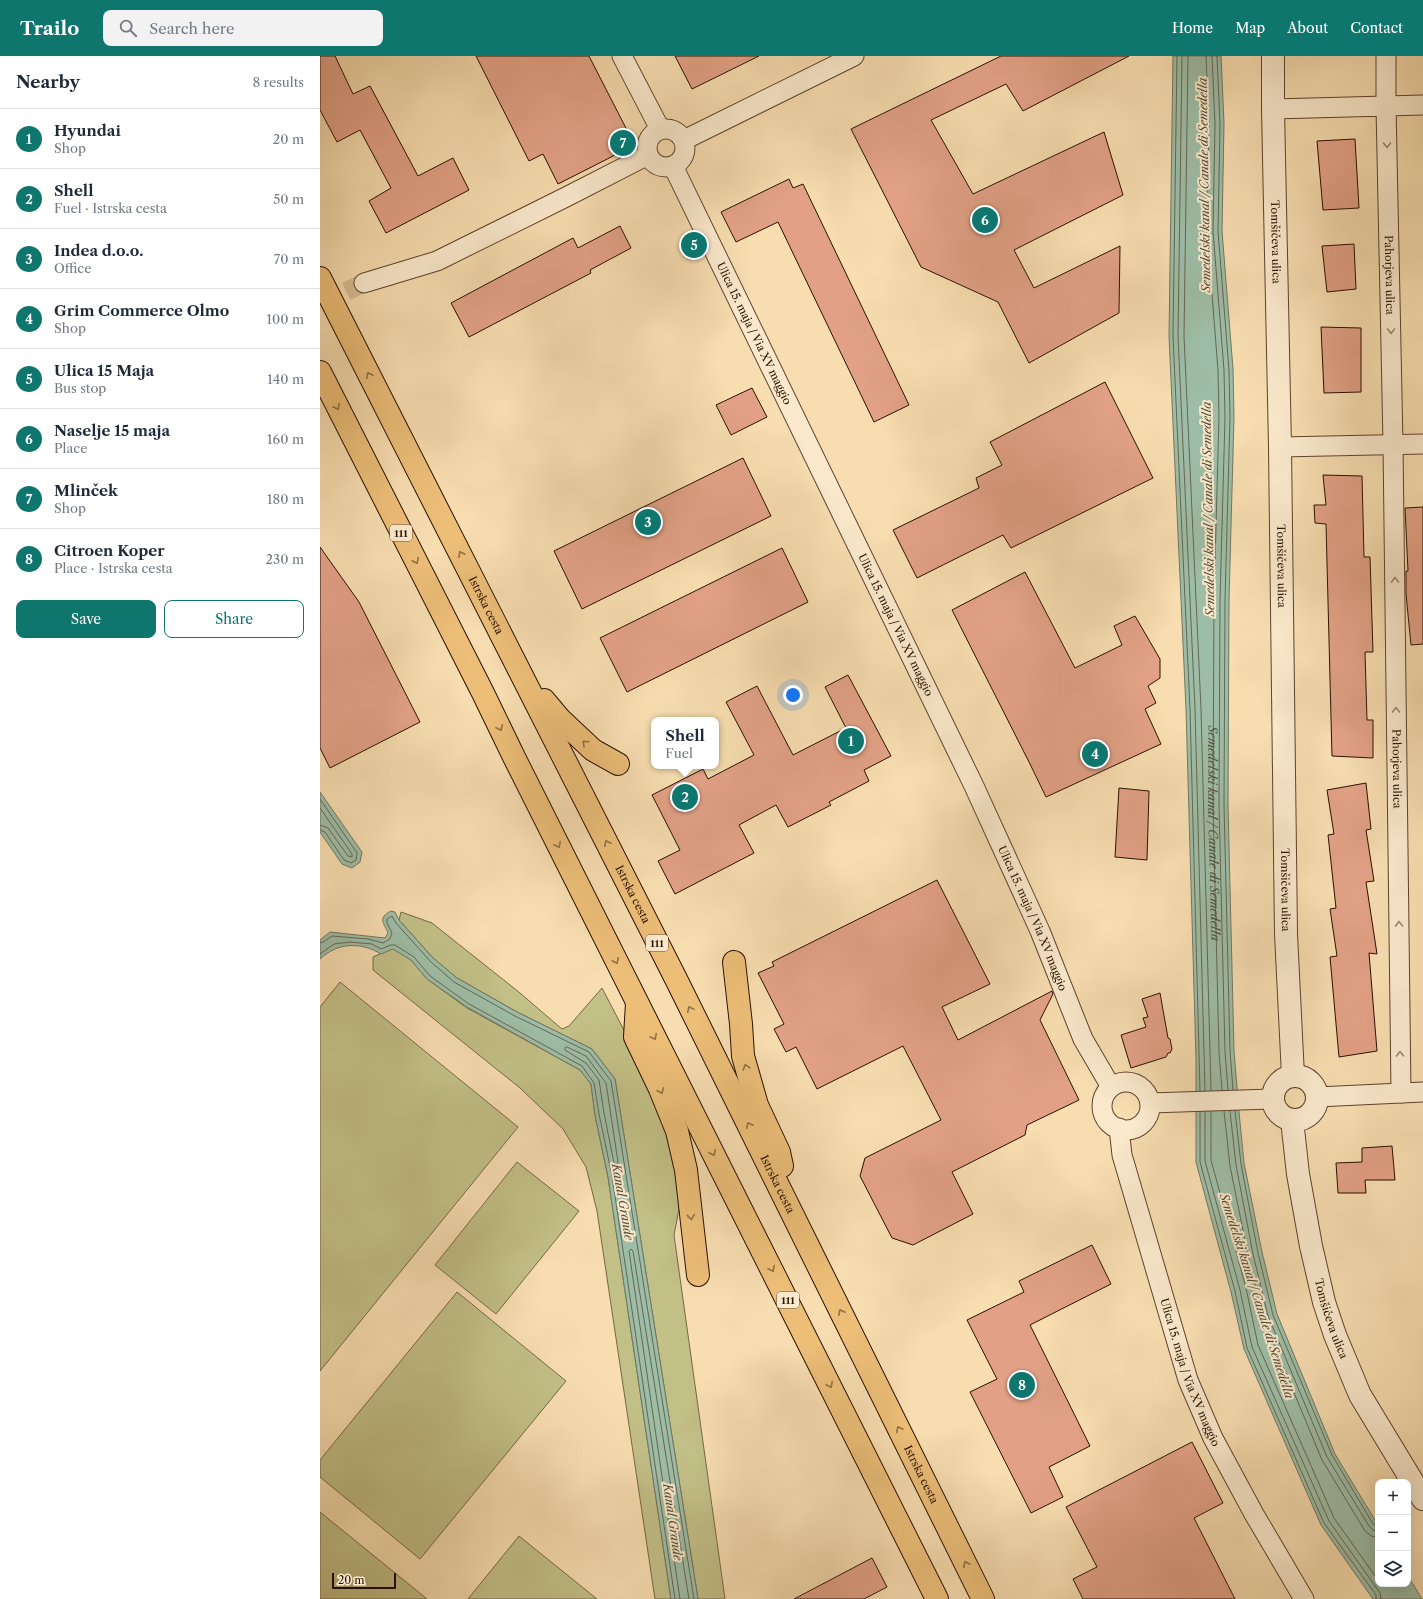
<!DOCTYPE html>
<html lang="en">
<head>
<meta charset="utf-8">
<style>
  body { margin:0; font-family:"Libre Caslon Text",serif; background:#f2f2f3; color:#1f2937 }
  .controls { position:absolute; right:12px; bottom:12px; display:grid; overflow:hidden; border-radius:8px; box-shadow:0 4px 16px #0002 }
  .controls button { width:36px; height:36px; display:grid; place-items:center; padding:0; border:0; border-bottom:1px solid #e0e1e3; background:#fff; color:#1f2937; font:20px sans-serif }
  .scale { position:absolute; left:12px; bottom:10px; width:64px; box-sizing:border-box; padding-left:4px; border:2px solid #2a1000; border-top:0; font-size:11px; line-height:14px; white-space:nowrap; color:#2a1000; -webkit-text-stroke:3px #fae9cc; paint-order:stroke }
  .you { position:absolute; left:473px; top:639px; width:14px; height:14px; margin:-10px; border:3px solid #fff; border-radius:50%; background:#1a73e8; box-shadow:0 0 0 6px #1a73e833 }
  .badge { display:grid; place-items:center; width:26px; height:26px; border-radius:50%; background:#0f766e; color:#fff; font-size:13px; font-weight:700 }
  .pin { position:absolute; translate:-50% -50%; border:2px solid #fff; box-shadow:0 1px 4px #0006 }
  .popup { position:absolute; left:331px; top:661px; width:68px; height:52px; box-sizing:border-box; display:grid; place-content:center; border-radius:8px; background:#fff; filter:drop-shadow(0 1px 3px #0005); font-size:13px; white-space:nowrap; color:#747a83 }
  .popup b { font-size:15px; color:#1f2937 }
  .popup::after { content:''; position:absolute; left:50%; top:100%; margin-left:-8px; border:8px solid transparent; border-top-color:#fff }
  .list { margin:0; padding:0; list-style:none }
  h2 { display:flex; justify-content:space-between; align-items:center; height:52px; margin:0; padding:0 16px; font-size:17px }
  h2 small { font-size:13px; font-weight:400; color:#747a83 }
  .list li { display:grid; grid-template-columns:26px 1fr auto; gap:12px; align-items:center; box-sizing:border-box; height:60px; padding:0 16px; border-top:1px solid #e0e1e3 }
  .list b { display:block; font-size:15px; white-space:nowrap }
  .list p { margin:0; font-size:13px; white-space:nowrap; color:#747a83 }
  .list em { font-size:13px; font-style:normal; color:#747a83 }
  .actions { display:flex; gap:8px; padding:12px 16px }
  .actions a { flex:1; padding:9px 0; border:1px solid #0f766e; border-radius:8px; text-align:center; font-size:14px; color:#0f766e }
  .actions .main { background:#0f766e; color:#fff }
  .icon { flex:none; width:22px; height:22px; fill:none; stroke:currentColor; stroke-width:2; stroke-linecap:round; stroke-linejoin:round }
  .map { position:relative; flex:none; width:1103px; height:1543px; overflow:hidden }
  header { display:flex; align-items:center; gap:24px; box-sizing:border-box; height:56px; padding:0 20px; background:#0f766e; color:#fff }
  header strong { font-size:19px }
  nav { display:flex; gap:22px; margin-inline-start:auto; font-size:14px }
  .search { width:280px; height:36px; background:#f2f2f3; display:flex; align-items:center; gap:10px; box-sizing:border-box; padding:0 14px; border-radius:8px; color:#747a83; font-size:15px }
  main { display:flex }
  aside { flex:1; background:#fff }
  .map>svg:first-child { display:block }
  .green { fill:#c2bf87; stroke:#766844 }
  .water { fill:#9ebda6; stroke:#707864 }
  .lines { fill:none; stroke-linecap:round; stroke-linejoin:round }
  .shore { stroke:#646653; stroke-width:1 }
  .building { fill:#e2a186; stroke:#2a1000 }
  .minor-tunnel { stroke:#d8be96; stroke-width:19; stroke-dasharray:19 10; stroke-linecap:butt }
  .minor-casing { stroke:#5d432c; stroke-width:21 }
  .tertiary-casing { stroke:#5d432c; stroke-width:24 }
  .trunk-casing { stroke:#2a1000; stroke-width:24 }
  .minor { stroke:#fae9cc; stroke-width:19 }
  .tertiary { stroke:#fae9cc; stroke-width:22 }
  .trunk { stroke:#ecbe78; stroke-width:22 }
  .oneway { stroke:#9c8770 }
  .oneway2 { stroke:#957042 }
  .labels { text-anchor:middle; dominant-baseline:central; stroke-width:4; stroke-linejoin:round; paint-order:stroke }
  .shield { fill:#fae9cc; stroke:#68513d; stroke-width:1 }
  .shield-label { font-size:10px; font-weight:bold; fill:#2a1000 }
  .street-label { font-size:11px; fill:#2a1000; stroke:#fae9cc }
  .water-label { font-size:12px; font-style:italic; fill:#534d3a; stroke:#fae9cc }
</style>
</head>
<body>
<header>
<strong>Trailo</strong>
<div class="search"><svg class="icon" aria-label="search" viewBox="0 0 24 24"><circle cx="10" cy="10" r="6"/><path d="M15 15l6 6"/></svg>Search here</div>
<nav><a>Home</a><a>Map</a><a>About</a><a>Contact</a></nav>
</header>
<main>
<aside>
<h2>Nearby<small>8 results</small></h2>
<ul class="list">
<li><span class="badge">1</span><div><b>Hyundai</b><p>Shop</p></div><em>20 m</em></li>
<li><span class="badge">2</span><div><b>Shell</b><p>Fuel · Istrska cesta</p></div><em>50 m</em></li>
<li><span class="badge">3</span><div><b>Indea d.o.o.</b><p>Office</p></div><em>70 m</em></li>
<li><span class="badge">4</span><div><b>Grim Commerce Olmo</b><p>Shop</p></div><em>100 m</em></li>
<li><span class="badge">5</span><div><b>Ulica 15 Maja</b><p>Bus stop</p></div><em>140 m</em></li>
<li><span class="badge">6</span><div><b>Naselje 15 maja</b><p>Place</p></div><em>160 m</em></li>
<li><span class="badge">7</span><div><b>Mlinček</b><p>Shop</p></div><em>180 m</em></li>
<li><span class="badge">8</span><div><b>Citroen Koper</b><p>Place · Istrska cesta</p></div><em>230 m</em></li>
</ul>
<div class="actions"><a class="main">Save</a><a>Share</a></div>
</aside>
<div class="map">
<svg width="1103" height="1543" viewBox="0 0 1103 1543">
  <rect width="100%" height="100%" fill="#f7ddb0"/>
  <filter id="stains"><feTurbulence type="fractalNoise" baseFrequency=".005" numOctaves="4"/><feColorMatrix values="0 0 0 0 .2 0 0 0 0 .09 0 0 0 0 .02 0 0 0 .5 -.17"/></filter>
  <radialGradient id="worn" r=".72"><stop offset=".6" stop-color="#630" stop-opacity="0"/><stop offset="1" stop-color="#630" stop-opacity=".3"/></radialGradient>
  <path class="green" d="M 81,856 L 112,867 L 200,937 L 242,973 L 249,970 L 282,932 L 319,1003 L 347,1066 L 361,1143 L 354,1179 L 405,1543 L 378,1543 L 295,1023 L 272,993 L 197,956 L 137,922 L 113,902 L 79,864 Z
    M 73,892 L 91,904 L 107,923 L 147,952 L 260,1014 L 271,1028 L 275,1059 L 288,1121 L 351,1543 L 335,1543 L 277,1155 L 266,1111 L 243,1073 L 200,1032 L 53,914 L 53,901 Z
    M 20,926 L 198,1071 L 0,1315 L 0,951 Z
    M 197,1106 L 259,1155 L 176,1258 L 115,1209 Z
    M 137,1236 L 246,1325 L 100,1503 L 0,1421 L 0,1404 Z
    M 0,1456 L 107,1543 L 0,1543 Z
    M 199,1480 L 277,1543 L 148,1543 Z"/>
  <path class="water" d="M 853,0 L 901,0 L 904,67 L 902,175 L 913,313 L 914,361 L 909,544 L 908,749 L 914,995 L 919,1056 L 924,1107 L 942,1196 L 957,1258 L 1015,1398 L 1058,1469 L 1058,1528 L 1088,1528 L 1088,1520 L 1102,1543 L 1053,1543 L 1001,1469 L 924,1293 L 911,1236 L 876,1106 L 876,1003 L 866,653 L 849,280 Z
    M 0,736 L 42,796 L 40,806 L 32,812 L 22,808 L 0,776 Z
    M 71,855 L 75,856 L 79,864 L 113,902 L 137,922 L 197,956 L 272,993 L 295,1023 L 378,1543 L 351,1543 L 288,1121 L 275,1059 L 271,1028 L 260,1014 L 147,951 L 107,923 L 91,904 L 73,893 L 61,898 C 41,886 18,886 0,903 L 0,884 L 10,876 L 65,882 L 68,877 C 64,867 57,862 71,855 Z"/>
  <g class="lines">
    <g class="shore">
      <path d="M 857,0 L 853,280 L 870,653 L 880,1035"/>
      <path d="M 862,0 L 858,280 L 875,653 L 885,1035"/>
      <path d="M 868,0 L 864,280 L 881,653 L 891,1034"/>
      <path id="s1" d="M 886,0 L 889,68 L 887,175 L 898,314 L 899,361 L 894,544 L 893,749 L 899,996 L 902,1034"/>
      <path d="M 892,0 L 895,68 L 893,175 L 904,314 L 905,361 L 900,544 L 899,749 L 905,996 L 908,1034"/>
      <path d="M 897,0 L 900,68 L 898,175 L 909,314 L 910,361 L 905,544 L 904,749 L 910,995 L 913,1034"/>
      <path d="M 0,743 L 37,797 L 36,804 L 31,807 L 24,804 L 5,776 L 0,774"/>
      <path d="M 0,752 L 32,798 L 32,801 L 28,800 L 8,772 L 0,769"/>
      <path d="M 0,887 L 3,886 L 12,880 L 48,883 L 63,887 L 70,883 L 72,877 L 67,867 L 67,863 L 72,860 L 76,867 L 110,905 L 134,926 L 195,960 L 269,996 L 291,1025 L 374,1543"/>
      <path d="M 0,898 L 14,888 L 30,886 L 52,888 L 61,893 L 71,889 L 75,889 L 94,901 L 110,920 L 149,948 L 262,1010 L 274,1027 L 279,1058 L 292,1120 L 355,1543"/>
      <path d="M 247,991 L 266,1000 L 286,1027 L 298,1106 L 297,1108 L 294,1107 L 284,1057 L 279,1024 L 266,1007 L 245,994 L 245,992 Z"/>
      <path d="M 904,1055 L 910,1110 L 928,1199 L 943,1262 L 1002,1404 L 1045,1475 L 1051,1480 L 1058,1481"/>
      <path d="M 910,1055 L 916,1109 L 933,1198 L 948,1260 L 1007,1401 L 1049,1470 L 1053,1474 L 1058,1475"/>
      <path d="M 915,1055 L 921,1108 L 938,1197 L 953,1259 L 1012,1399 L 1053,1468 L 1058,1470"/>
      <path d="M 880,1056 L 880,1106 L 915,1235 L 927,1292 L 1004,1467 L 1056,1539 L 1056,1543"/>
      <path d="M 885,1056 L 885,1105 L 920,1234 L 932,1291 L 1009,1465 L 1060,1537 L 1061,1543"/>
      <path d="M 891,1056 L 891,1104 L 926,1232 L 938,1289 L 1014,1462 L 1058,1524"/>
      <path d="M 360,1543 L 309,1195 L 311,1193 L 313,1195 L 369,1543"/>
    </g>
  </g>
  <path class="building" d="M 0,0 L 15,0 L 33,38 L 50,30 L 98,120 L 133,102 L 149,134 L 66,177 L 49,145 L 71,132 L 40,74 L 17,86 L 0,54 Z
    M 156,0 L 269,0 L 310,80 L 305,94 L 238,128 L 223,98 L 209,105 Z
    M 355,0 L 439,0 L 372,33 Z
    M 681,0 L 809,0 L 703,55 L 686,28 L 611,64 L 653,138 L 784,76 L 803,139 L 694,194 L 714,232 L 800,190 L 799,257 L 709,307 L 678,246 L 601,211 L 531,73 Z
    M 1035,83 L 1039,152 L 1003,154 L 997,85 Z
    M 469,123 L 473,132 L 483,128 L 589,349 L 554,366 L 458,166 L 416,186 L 401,156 Z
    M 300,170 L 311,192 L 270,214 L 271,217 L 149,281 L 131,247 L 253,182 L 258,192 Z
    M 1034,188 L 1036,233 L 1007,236 L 1002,190 Z
    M 1001,271 L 1041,272 L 1041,336 L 1004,337 Z
    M 785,326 L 833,422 L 691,492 L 683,479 L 597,522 L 573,474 L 659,432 L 656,422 L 682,409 L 670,386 Z
    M 432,332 L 447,361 L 411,379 L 396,349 Z
    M 423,402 L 451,460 L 262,553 L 234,495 Z
    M 1003,419 L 1042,420 L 1044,501 L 1050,501 L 1053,596 L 1045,596 L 1047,664 L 1053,664 L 1053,702 L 1012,700 L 1006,468 L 995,467 L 994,449 L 1006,449 Z
    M 1103,451 L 1103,588 L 1091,589 L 1086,538 L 1086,515 L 1088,515 L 1085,452 Z
    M 0,491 L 39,546 L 100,666 L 10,712 L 0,692 Z
    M 462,492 L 488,546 L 307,636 L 280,582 Z
    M 705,516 L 755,612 L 802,589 L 794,570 L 815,560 L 840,603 L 840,622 L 828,630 L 836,647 L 825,653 L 841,688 L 726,741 L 710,708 L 632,554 Z
    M 528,619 L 571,700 L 544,714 L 549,725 L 509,746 L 511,749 L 468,771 L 456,749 L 419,769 L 434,797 L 355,838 L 338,805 L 360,794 L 332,739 L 383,713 L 388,723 L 434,699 L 406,646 L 437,630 L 473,699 L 526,672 L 505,631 Z
    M 1046,727 L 1051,773 L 1046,774 L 1054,825 L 1046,826 L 1057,898 L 1049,897 L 1057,995 L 1019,1001 L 1010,901 L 1017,900 L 1010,853 L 1016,852 L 1008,779 L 1014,778 L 1007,734 Z
    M 799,732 L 829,735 L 827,804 L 795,801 Z
    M 617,824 L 670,928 L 622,951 L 638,984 L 732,935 L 733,938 L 720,964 L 759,1044 L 707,1069 L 705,1079 L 632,1116 L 653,1158 L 593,1189 L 572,1182 L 540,1120 L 545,1102 L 621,1064 L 583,990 L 497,1033 L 476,991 L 466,996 L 454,973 L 464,968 L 438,917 L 454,910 L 452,906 Z
    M 840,937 L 848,982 L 850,983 L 852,993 L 850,997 L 848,997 L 846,1001 L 811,1012 L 801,979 L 826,971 L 823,962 L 828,961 L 822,943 Z
    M 1072,1090 L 1075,1124 L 1045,1124 L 1046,1137 L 1018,1137 L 1016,1107 L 1042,1106 L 1042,1092 Z
    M 772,1189 L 791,1228 L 710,1269 L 770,1390 L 729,1411 L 743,1441 L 711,1457 L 650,1336 L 677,1323 L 647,1264 L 704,1236 L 699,1225 Z
    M 872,1386 L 903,1447 L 874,1462 L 915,1543 L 763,1543 L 753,1523 L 777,1511 L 746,1451 Z
    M 552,1502 L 567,1531 L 544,1543 L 474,1543 Z"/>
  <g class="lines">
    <path class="minor-tunnel" d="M 0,248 L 44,227"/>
    <defs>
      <g id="minor">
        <path d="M 302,0 L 340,73"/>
        <path d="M 1066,0 L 1066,50 L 1103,49"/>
        <path id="s2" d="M 953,53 L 1066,50 L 1073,388 L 1081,1037"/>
        <circle cx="346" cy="92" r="19"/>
        <path d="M 364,84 L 534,0"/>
        <path id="s3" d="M 353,110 L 654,730 L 720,875 L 763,983 L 791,1031"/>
        <path d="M 44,227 L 117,205 L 248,140 L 328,99"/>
        <path d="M 960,391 L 1103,388"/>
        <circle cx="806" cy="1050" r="24"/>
        <path d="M 997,1041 L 1103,1036"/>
        <path d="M 830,1047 L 952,1043"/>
        <path id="s4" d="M 799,1072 L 802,1099 L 868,1324 L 893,1382 L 934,1458 L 984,1543"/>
      </g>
      <g id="tertiary">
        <path id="s5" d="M 953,0 L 953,53 L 960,391 L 966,878 L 973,1020"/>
        <circle cx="975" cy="1042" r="22"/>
        <path id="s6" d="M 972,1064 L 978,1118 L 991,1190 L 1004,1246 L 1015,1279 L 1040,1339 L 1103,1443"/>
      </g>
      <g id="trunk">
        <path id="s7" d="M 0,222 L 356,923 L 663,1543"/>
        <path d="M 0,316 L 163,637 L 194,701 L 617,1543"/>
        <path d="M 224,644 L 240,663 L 273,694 L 298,708"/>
        <path d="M 414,906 L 421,968 L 423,1000 L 437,1049 L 459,1096 L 462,1110"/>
        <path d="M 317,947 L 315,981 L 340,1033 L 357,1075 L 366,1114 L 378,1219"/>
      </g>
    </defs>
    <use href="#minor" class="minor-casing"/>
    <use href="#tertiary" class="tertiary-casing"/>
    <use href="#trunk" class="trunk-casing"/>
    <use href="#minor" class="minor"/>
    <use href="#tertiary" class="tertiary"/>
    <use href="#trunk" class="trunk"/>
  </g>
  <defs><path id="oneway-chevron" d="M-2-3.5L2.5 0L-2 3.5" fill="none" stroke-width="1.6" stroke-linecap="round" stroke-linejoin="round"/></defs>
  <g class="oneway">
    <use href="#oneway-chevron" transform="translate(1067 89) rotate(89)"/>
    <use href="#oneway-chevron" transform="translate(1071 275) rotate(89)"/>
    <use href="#oneway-chevron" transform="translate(1075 524) rotate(-91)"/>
    <use href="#oneway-chevron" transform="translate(1076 654) rotate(-91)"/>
    <use href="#oneway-chevron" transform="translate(1079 868) rotate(-91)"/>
    <use href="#oneway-chevron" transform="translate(1080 998) rotate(-91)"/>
  </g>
  <g class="oneway2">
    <use href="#oneway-chevron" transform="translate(49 319) rotate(-117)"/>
    <use href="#oneway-chevron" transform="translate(17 351) rotate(63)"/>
    <use href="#oneway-chevron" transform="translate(141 498) rotate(-117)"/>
    <use href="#oneway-chevron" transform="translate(96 505) rotate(63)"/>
    <use href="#oneway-chevron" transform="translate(180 672) rotate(65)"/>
    <use href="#oneway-chevron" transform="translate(265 687) rotate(-137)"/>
    <use href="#oneway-chevron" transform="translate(287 787) rotate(-117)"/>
    <use href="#oneway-chevron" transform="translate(238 789) rotate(63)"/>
    <use href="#oneway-chevron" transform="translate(296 905) rotate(63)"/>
    <use href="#oneway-chevron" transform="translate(370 953) rotate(-117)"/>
    <use href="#oneway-chevron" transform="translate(334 981) rotate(63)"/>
    <use href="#oneway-chevron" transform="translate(426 1011) rotate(-106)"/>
    <use href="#oneway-chevron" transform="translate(341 1035) rotate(67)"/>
    <use href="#oneway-chevron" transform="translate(429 1069) rotate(-117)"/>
    <use href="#oneway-chevron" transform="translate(393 1097) rotate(63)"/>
    <use href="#oneway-chevron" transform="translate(371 1161) rotate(84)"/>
    <use href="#oneway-chevron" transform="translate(452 1213) rotate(63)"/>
    <use href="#oneway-chevron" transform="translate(521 1256) rotate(-116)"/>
    <use href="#oneway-chevron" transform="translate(510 1329) rotate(63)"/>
    <use href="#oneway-chevron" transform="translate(579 1373) rotate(-116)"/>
    <use href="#oneway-chevron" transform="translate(646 1508) rotate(-117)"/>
  </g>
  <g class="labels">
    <g class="shield">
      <rect x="70" y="469" width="22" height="16" rx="3"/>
      <rect x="326" y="879" width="22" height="16" rx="3"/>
      <rect x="457" y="1236" width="22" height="16" rx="3"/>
    </g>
    <g class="shield-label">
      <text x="81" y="477">111</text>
      <text x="337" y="887">111</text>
      <text x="468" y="1244">111</text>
    </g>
    <g class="street-label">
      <text stroke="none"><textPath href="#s5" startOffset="186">Tomšičeva ulica</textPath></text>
      <text stroke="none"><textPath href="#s2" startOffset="282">Pahorjeva ulica</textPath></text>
      <text stroke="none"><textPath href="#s3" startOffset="186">Ulica 15. maja / Via XV maggio</textPath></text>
      <text stroke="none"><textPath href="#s5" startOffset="510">Tomšičeva ulica</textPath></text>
      <text stroke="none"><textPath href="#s7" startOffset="367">Istrska cesta</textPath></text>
      <text stroke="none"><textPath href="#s3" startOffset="510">Ulica 15. maja / Via XV maggio</textPath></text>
      <text stroke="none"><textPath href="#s2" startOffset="776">Pahorjeva ulica</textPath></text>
      <text stroke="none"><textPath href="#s5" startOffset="834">Tomšičeva ulica</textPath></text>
      <text stroke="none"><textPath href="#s7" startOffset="691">Istrska cesta</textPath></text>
      <text stroke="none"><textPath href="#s3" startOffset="834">Ulica 15. maja / Via XV maggio</textPath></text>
      <text stroke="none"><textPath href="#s7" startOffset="1015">Istrska cesta</textPath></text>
      <text stroke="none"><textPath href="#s6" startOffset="203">Tomšičeva ulica</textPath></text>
      <text stroke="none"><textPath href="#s4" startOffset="255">Ulica 15. maja / Via XV maggio</textPath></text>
      <text stroke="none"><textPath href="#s7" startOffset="1339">Istrska cesta</textPath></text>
    </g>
    <g class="water-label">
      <text transform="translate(884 129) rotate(-91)">Semedelski kanal / Canale di Semedella</text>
      <text transform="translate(888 453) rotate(-91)">Semedelski kanal / Canale di Semedella</text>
      <text stroke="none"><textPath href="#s1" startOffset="778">Semedelski kanal / Canale di Semedella</textPath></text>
      <text transform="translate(303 1146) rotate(80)">Kanal Grande</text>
      <text transform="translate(937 1240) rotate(72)">Semedelski kanal / Canale di Semedella</text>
      <text transform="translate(353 1466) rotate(82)">Kanal Grande</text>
    </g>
  </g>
  <rect width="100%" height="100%" filter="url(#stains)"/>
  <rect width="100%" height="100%" fill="url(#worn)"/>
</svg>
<div class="controls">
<button>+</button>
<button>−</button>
<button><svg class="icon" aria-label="layers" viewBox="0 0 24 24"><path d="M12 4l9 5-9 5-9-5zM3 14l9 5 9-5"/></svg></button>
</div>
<div class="scale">20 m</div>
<div class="you"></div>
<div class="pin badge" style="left:531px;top:685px">1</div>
<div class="pin badge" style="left:365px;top:741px">2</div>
<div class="popup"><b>Shell</b>Fuel</div>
<div class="pin badge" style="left:328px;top:466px">3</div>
<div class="pin badge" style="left:775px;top:698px">4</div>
<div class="pin badge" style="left:374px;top:189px">5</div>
<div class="pin badge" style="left:665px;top:164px">6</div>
<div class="pin badge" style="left:303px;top:87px">7</div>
<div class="pin badge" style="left:702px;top:1329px">8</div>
</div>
</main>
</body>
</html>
